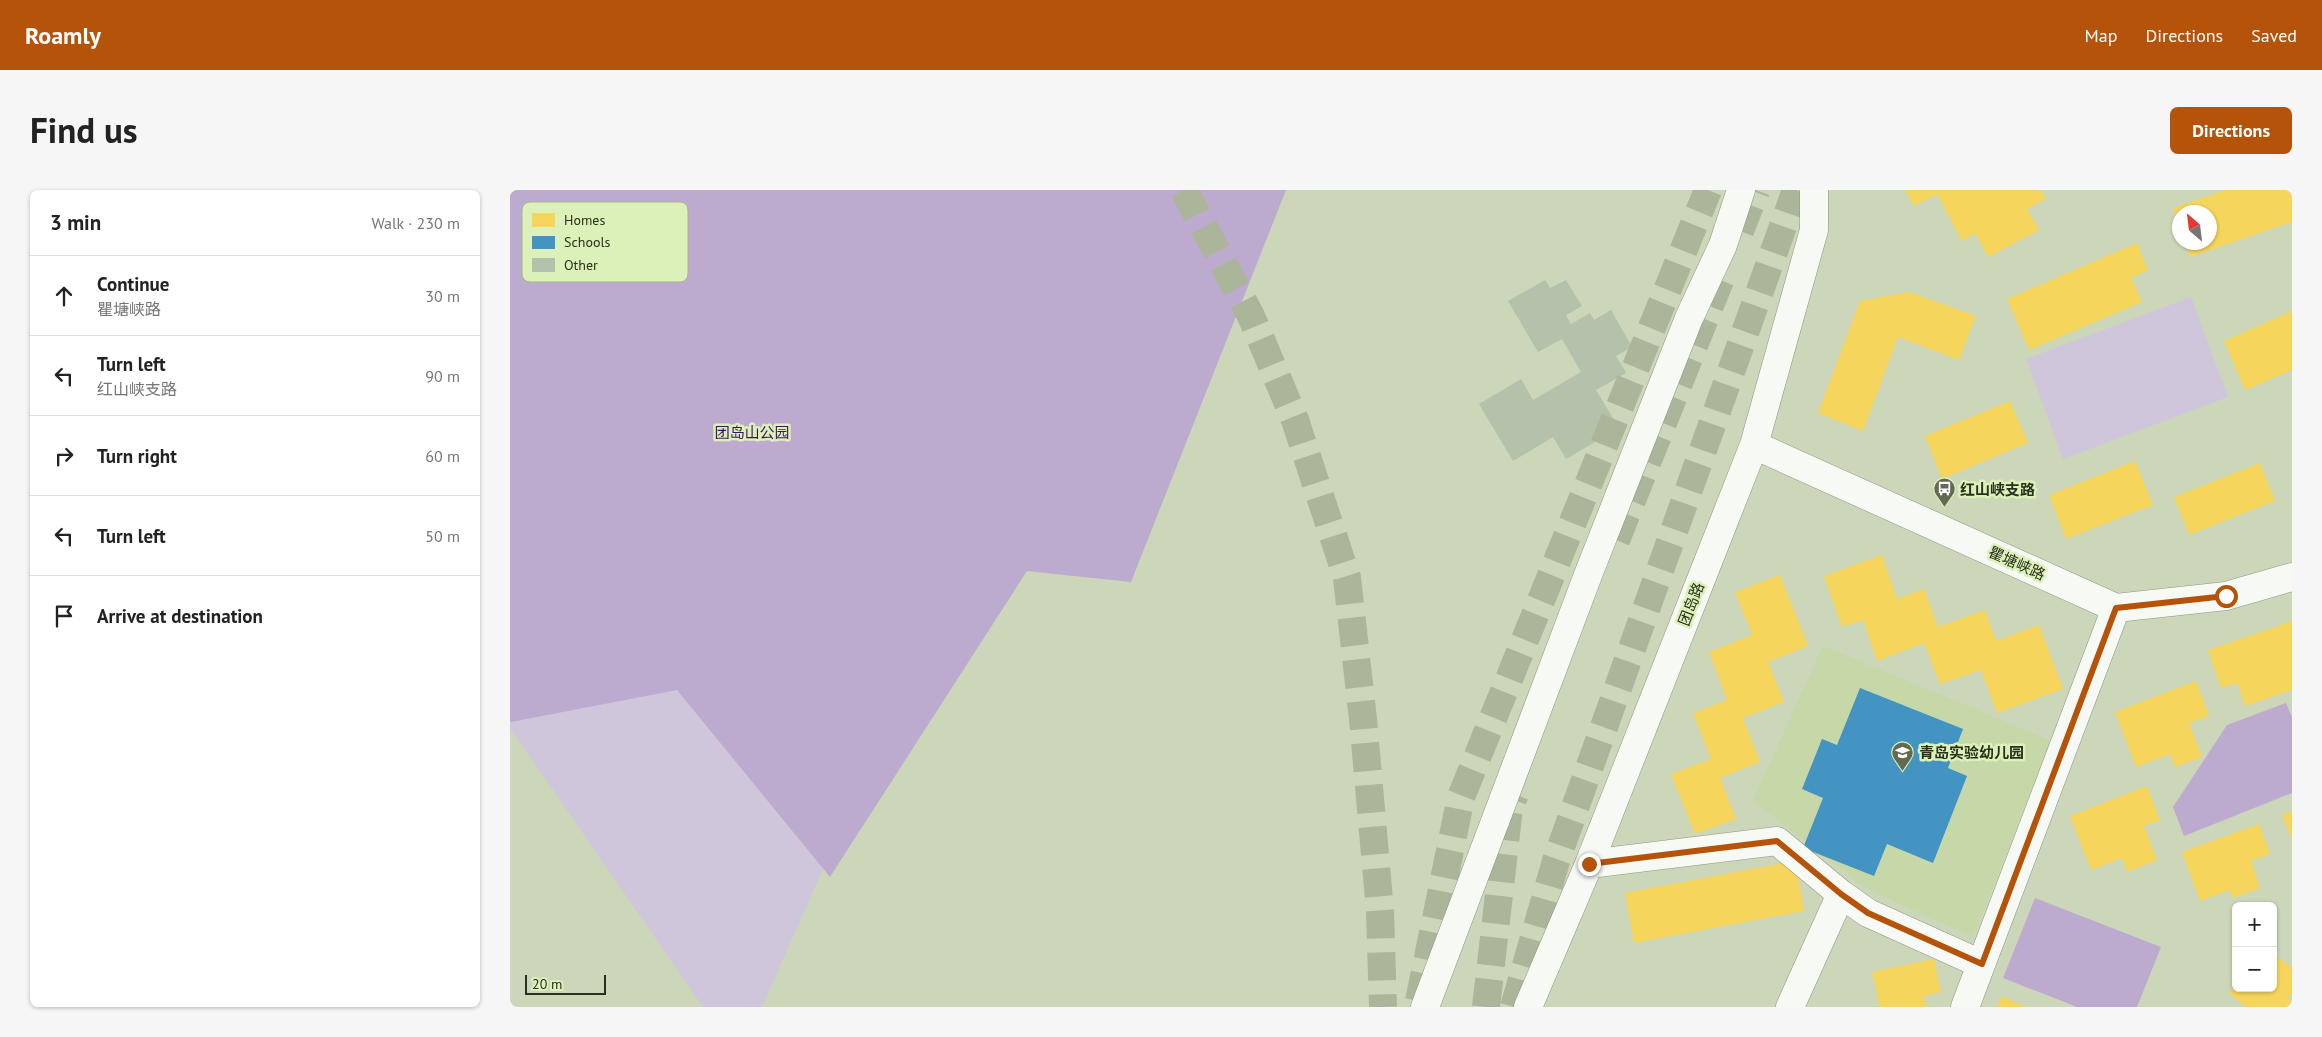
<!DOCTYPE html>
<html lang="en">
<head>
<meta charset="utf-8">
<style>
  body { margin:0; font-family:"PT Sans","Noto Sans SC",sans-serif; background:#f6f6f6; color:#222 }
  .controls { position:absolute; right:15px; bottom:15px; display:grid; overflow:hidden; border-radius:8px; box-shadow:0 1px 4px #0004 }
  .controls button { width:45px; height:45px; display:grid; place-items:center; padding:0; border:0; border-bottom:1px solid #e0e0e0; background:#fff; color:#222; font:25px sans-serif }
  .compass { position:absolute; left:1662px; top:15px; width:45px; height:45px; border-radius:50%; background:#fff; box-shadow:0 1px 4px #0004; rotate:332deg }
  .scale { position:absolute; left:15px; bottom:12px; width:81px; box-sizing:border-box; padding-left:5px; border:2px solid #29301b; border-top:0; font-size:14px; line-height:18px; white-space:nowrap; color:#29301b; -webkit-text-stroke:4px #dcf0b9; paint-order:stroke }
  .stop { position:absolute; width:15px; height:15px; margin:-11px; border:4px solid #b45309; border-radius:50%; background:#fff }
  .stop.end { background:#b45309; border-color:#fff; box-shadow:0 1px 5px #0008 }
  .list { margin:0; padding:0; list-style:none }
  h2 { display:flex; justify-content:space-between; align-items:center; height:65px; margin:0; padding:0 20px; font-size:21px }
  h2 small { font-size:16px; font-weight:400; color:#767676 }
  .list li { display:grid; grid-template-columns:32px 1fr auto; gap:15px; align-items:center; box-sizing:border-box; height:80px; padding:0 20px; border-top:1px solid #e0e0e0 }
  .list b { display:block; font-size:19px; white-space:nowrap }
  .list p { margin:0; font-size:16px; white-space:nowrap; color:#767676 }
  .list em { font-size:16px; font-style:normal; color:#767676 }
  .icon { flex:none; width:28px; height:28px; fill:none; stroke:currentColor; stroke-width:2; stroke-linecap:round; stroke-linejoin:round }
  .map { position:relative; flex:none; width:1782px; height:817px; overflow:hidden; border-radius:8px }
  header { display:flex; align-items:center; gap:30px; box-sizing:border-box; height:70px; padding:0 25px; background:#b45309; color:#fff }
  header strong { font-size:24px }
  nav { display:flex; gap:28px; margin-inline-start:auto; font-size:18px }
  .intro { display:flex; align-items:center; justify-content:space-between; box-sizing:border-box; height:120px; padding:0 30px }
  h1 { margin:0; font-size:35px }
  .button { padding:12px 22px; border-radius:8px; background:#b45309; color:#fff; font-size:18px; font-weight:700 }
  main { display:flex; gap:30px; padding:0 30px }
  aside { flex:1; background:#fff; border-radius:8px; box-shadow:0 1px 4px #0004 }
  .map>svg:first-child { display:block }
  .built { fill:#c6d7a8 }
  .green { fill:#d0c6dc }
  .forest { fill:#bdabcf }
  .homes { fill:#f6d55c }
  .schools { fill:#4393c3 }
  .building { fill:#b4c1ab }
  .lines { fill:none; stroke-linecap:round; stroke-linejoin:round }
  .highway-tunnel { stroke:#abb599; stroke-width:28; stroke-dasharray:28 14; stroke-linecap:butt }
  .minor-casing { stroke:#8e967f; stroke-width:29 }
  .minor { stroke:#f7f9f4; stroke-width:28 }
  .route { stroke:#b45309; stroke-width:6 }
  .labels { text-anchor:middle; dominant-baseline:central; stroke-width:5; stroke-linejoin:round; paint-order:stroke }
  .park-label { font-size:15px; fill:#3e1262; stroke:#dcf0b9 }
  .poi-label { font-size:15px; font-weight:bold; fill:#29301b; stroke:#dcf0b9; text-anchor:start }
  .street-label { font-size:15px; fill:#29301b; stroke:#dcf0b9 }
  .key { fill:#dcf0b9; stroke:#a6b68a; stroke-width:1 }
  .key-label { font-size:14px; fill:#29301b }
</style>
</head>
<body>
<header>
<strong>Roamly</strong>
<nav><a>Map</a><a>Directions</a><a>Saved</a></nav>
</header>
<div class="intro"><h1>Find us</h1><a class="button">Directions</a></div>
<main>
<aside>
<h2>3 min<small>Walk · 230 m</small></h2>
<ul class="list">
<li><svg class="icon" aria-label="ahead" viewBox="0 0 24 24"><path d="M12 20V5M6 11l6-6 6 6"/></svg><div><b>Continue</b><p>瞿塘峡路</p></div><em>30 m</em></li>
<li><svg class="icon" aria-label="left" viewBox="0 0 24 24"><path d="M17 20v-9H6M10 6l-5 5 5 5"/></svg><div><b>Turn left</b><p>红山峡支路</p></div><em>90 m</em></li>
<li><svg class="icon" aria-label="right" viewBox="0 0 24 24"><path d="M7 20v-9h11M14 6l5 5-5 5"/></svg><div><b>Turn right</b></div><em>60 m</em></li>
<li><svg class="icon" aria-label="left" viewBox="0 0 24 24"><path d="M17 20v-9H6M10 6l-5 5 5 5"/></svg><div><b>Turn left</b></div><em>50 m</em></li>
<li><svg class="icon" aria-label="arrive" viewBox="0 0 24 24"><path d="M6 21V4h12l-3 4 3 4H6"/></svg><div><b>Arrive at destination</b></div></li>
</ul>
</aside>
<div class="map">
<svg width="1782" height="817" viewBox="0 0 1782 817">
  <rect width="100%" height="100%" fill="#ccd6b9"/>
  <path class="built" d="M 1313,456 L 1542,551 L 1463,747 L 1359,700 L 1243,611 Z"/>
  <path class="green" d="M 0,0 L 614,0 L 252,817 L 193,817 L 0,538 Z
    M 1681,107 L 1718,207 L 1553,269 L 1516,169 Z"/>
  <path class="forest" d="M 0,0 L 776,0 L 621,392 L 517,381 L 320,687 L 167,500 L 1,532 L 0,530 Z
    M 1776,513 L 1782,527 L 1782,603 L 1674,646 L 1663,617 L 1717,535 Z
    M 1525,708 L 1651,757 L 1627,817 L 1567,817 L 1493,788 Z"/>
  <path class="homes" d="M 1395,0 L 1531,0 L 1536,9 L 1517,19 L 1529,40 L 1478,67 L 1465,43 L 1452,51 L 1427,4 L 1404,16 Z
    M 1716,0 L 1782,0 L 1782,32 L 1680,67 L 1675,52 L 1700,52 L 1700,22 L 1670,22 L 1669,36 L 1663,18 Z
    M 1627,53 L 1638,80 L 1621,88 L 1632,112 L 1519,160 L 1497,109 Z
    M 1399,102 L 1466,126 L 1449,170 L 1388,147 L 1353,241 L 1308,223 L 1350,111 Z
    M 1782,121 L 1782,180 L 1735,200 L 1714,151 Z
    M 1500,211 L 1518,253 L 1432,289 L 1415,246 Z
    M 1625,271 L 1643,315 L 1556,349 L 1539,305 Z
    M 1750,273 L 1765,311 L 1679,345 L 1664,307 Z
    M 1372,365 L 1387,409 L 1414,399 L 1428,437 L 1475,420 L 1486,451 L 1529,435 L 1553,499 L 1487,523 L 1471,480 L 1430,494 L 1414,453 L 1367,471 L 1353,430 L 1332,437 L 1314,386 Z
    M 1270,385 L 1298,456 L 1258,472 L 1274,512 L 1233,528 L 1250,572 L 1210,588 L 1226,629 L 1185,644 L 1161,584 L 1201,569 L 1183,523 L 1217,510 L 1199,462 L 1242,445 L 1225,402 Z
    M 1782,431 L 1782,500 L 1735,516 L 1727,493 L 1711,498 L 1698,460 Z
    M 1686,491 L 1699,526 L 1679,533 L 1692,567 L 1665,577 L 1660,564 L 1626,577 L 1605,522 Z
    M 1637,596 L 1650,630 L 1634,636 L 1647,670 L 1617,682 L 1612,668 L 1581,680 L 1560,626 Z
    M 1782,621 L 1782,650 L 1772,625 Z
    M 1749,634 L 1760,664 L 1741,671 L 1750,698 L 1723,708 L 1719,700 L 1690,711 L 1672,662 Z
    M 1285,671 L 1294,721 L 1124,753 L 1115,703 Z
    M 1763,764 L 1782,778 L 1782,803 L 1777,808 L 1782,812 L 1782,817 L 1736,817 L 1719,803 L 1726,795 L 1726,798 L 1763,798 Z
    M 1424,769 L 1431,802 L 1414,806 L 1416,817 L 1370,817 L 1362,782 Z
    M 1492,806 L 1515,817 L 1487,817 Z"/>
  <path class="schools" d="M 1350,498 L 1453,539 L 1438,578 L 1457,586 L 1423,673 L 1377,654 L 1364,686 L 1293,658 L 1313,608 L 1292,599 L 1312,549 L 1327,555 Z"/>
  <path class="building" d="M 1035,90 L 1040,98 L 1056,90 L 1072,116 L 1056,125 L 1061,134 L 1080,123 L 1084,130 L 1101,120 L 1122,157 L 1106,166 L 1116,183 L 1086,200 L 1109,238 L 1056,269 L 1043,247 L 1003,271 L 969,214 L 1011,189 L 1023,210 L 1071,182 L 1052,149 L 1028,162 L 998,111 Z"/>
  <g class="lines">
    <path class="highway-tunnel" d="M 674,0 L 741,126 L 785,230 L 837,388 L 853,529 L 870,721 L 873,817
      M 1230,41 L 1246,0
      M 1106,350 L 1213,83
      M 909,811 L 951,607 L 1198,0
      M 976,817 L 999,618 L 1005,604
      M 1004,817 L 1046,671 L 1286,0"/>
    <defs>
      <path id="minor" d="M 1244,255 L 1606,418 L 1716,406 L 1782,387
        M 1079,674 L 1267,651 L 1331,704
        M 915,817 L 1078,385 L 1179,128 L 1213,55 L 1231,0
        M 1018,817 L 1079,674 L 1244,255 L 1304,40 L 1304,0
        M 1280,817 L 1331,704 L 1358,723 L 1471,774
        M 1455,817 L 1606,418"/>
    </defs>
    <use href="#minor" class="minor-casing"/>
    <use href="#minor" class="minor"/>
  </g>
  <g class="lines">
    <path class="route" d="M 1079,674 L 1267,651 L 1331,704 L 1358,723 L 1472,774 L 1606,418 L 1716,406"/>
  </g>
  <defs>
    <symbol id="bus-pin" viewBox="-11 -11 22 30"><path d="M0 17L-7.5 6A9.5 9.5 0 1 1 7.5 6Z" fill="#626a52" stroke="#dcf0b9"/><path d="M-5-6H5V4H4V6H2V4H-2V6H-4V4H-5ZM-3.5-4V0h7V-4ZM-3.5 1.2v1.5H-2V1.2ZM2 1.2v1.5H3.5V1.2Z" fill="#fff"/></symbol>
    <symbol id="school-pin" viewBox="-11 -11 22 30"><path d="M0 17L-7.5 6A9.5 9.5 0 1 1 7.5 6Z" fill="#626a52" stroke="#dcf0b9"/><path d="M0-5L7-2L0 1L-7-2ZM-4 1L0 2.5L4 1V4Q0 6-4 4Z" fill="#fff"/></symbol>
  </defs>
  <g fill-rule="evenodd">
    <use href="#bus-pin" x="1422" y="286" width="25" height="34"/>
    <use href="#school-pin" x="1380" y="550" width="25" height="34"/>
  </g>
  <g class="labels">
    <g class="park-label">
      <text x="242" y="242">团岛山公园</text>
    </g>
    <g class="poi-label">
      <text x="1450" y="299">红山峡支路</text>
      <text x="1409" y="562">青岛实验幼儿园</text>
    </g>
    <g class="street-label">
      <text transform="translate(1507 373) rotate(24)">瞿塘峡路</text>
      <text transform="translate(1181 414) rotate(-69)">团岛路</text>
    </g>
  </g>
  <rect x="12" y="12" width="166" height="80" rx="8" class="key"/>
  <rect x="22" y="23" width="23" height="14" fill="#f6d55c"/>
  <rect x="22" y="46" width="23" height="13" fill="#4393c3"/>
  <rect x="22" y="68" width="23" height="14" fill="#b4c1ab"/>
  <g class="key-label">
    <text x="54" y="35">Homes</text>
    <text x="54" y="57">Schools</text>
    <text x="54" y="80">Other</text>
  </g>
</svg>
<div class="controls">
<button>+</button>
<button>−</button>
</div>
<svg class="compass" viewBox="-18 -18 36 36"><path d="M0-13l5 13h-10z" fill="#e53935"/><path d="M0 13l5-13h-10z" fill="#767676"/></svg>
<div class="scale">20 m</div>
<div class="stop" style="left:1716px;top:406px"></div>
<div class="stop end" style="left:1079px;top:674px"></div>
</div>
</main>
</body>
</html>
